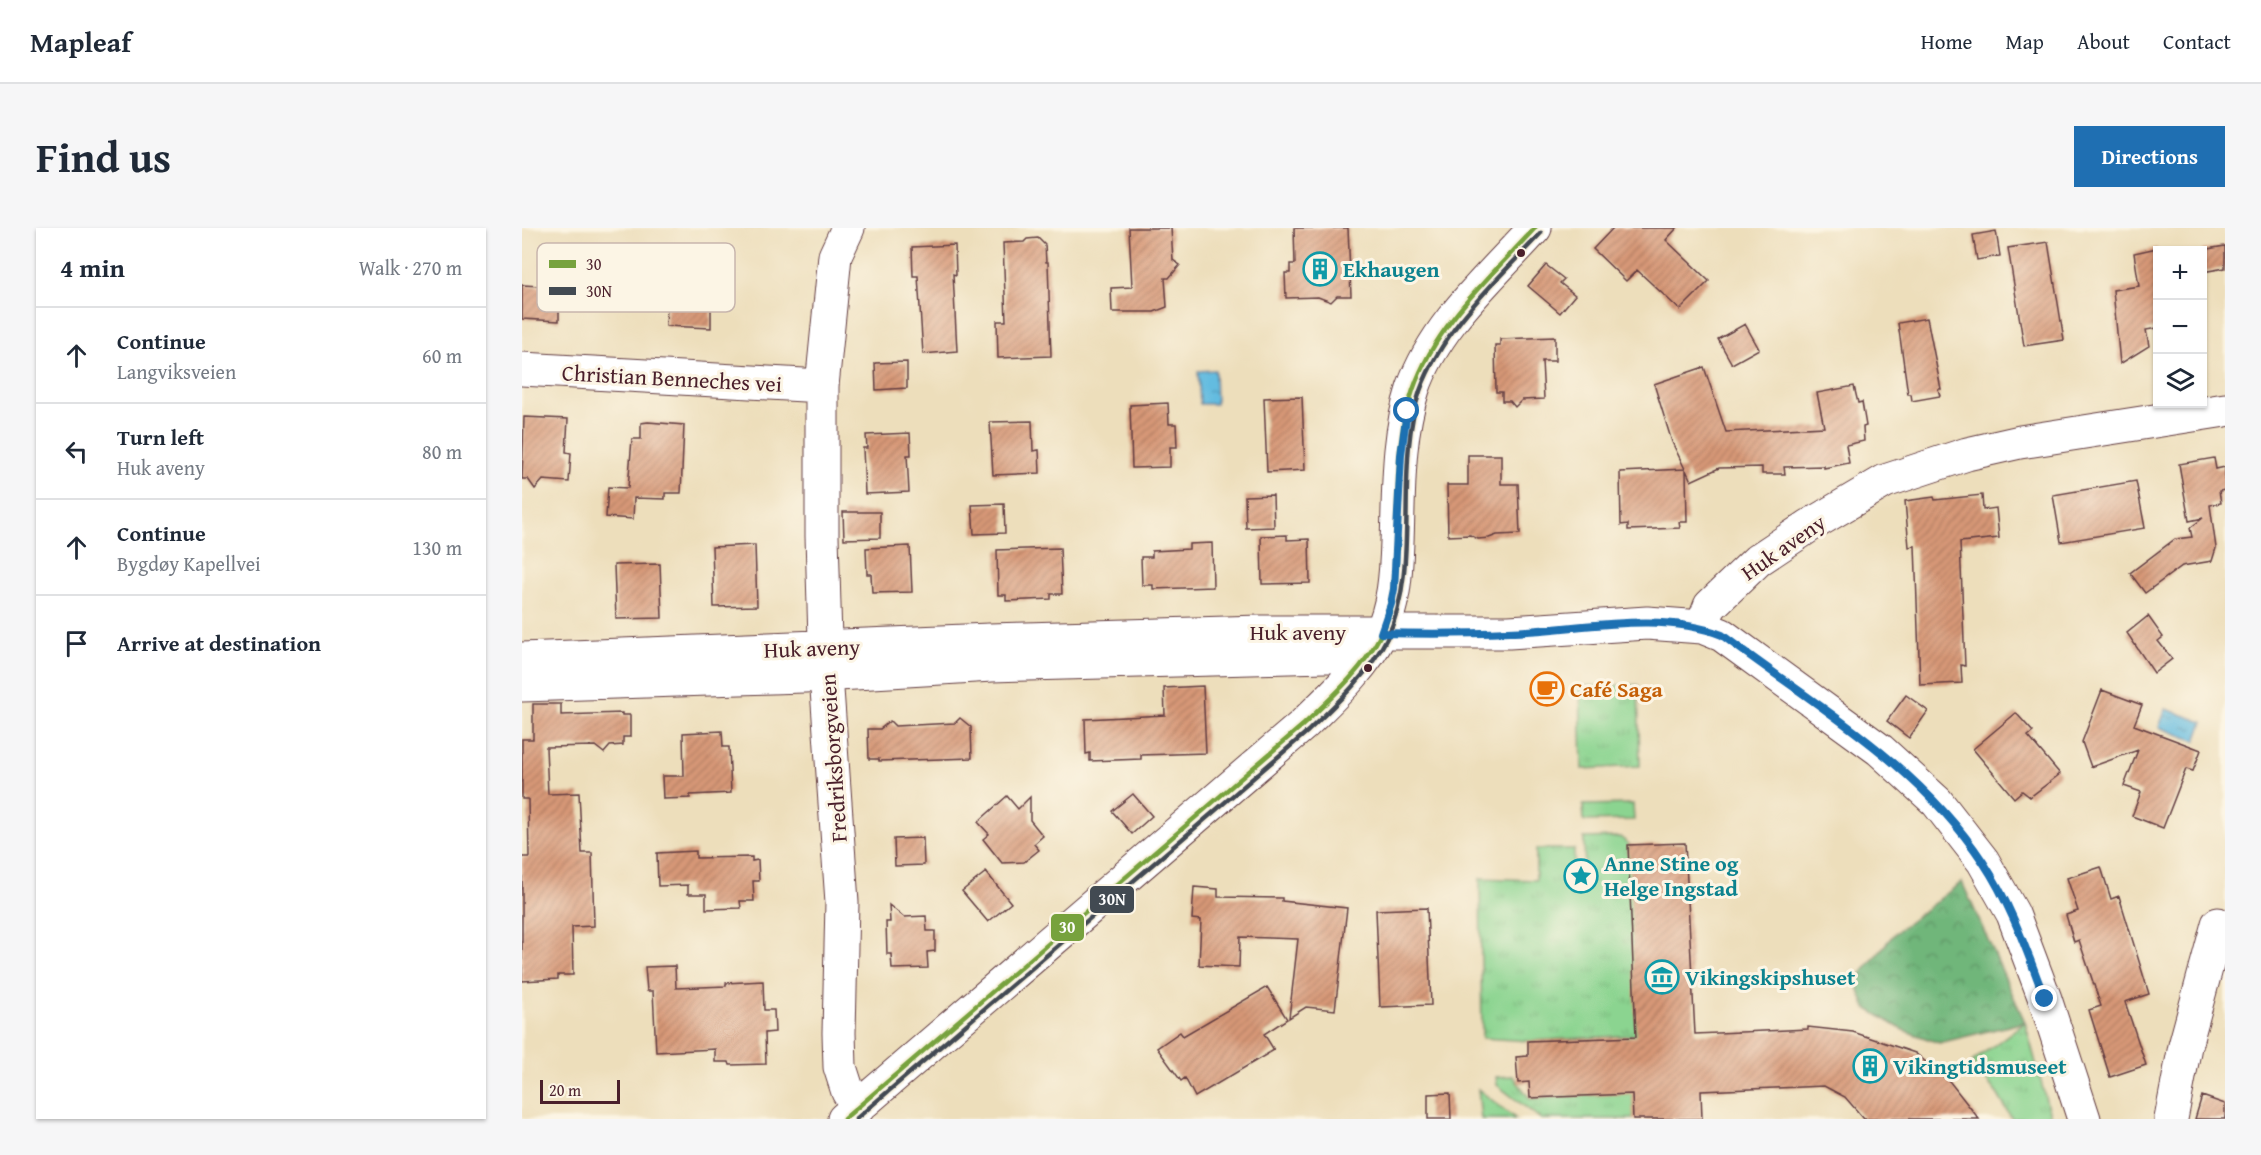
<!DOCTYPE html>
<html lang="en">
<head>
<meta charset="utf-8">
<style>
  body { margin:0; font-family:"Gentium Book Plus",serif; background:#f6f6f7; color:#1f2937 }
  .controls { position:absolute; right:18px; top:18px; display:grid; overflow:hidden; border-radius:0px; box-shadow:0 2px 4px #0004 }
  .controls button { width:54px; height:54px; display:grid; place-items:center; padding:0; border:0; border-bottom:2px solid #e0e1e3; background:#fff; color:#1f2937; font:30px sans-serif }
  .scale { position:absolute; left:18px; bottom:15px; width:80px; box-sizing:border-box; padding-left:6px; border:3px solid #4a1f2b; border-top:0; font-size:16px; line-height:21px; white-space:nowrap; color:#4a1f2b; -webkit-text-stroke:4px #fcf5e5; paint-order:stroke }
  .stop { position:absolute; width:18px; height:18px; margin:-14px; border:4px solid #1f6fb2; border-radius:50%; background:#fff }
  .stop.end { background:#1f6fb2; border-color:#fff; box-shadow:0 2px 6px #0008 }
  .list { margin:0; padding:0; list-style:none }
  h2 { display:flex; justify-content:space-between; align-items:center; height:78px; margin:0; padding:0 24px; font-size:26px }
  h2 small { font-size:20px; font-weight:400; color:#747a83 }
  .list li { display:grid; grid-template-columns:39px 1fr auto; gap:18px; align-items:center; box-sizing:border-box; height:96px; padding:0 24px; border-top:2px solid #e0e1e3 }
  .list b { display:block; font-size:22px; white-space:nowrap }
  .list p { margin:0; font-size:20px; white-space:nowrap; color:#747a83 }
  .list em { font-size:20px; font-style:normal; color:#747a83 }
  .icon { flex:none; width:33px; height:33px; fill:none; stroke:currentColor; stroke-width:2; stroke-linecap:round; stroke-linejoin:round }
  .map { position:relative; flex:none; width:1703px; height:891px; overflow:hidden; border-radius:0px }
  header { display:flex; align-items:center; gap:36px; box-sizing:border-box; height:84px; padding:0 30px; background:#fff; border-bottom:2px solid #e0e1e3 }
  header strong { font-size:28px }
  nav { display:flex; gap:33px; margin-inline-start:auto; font-size:21px }
  .intro { display:flex; align-items:center; justify-content:space-between; box-sizing:border-box; height:144px; padding:0 36px }
  h1 { margin:0; font-size:42px }
  .button { padding:15px 27px; border-radius:0px; background:#1f6fb2; color:#fff; font-size:21px; font-weight:700 }
  main { display:flex; gap:36px; padding:0 36px }
  aside { flex:1; background:#fff; border-radius:0px; box-shadow:0 2px 4px #0004 }
  .map>svg:first-child { display:block }
  .grass { fill:url(#grass-tufts); stroke:#6a7a5e; stroke-width:1.5 }
  .forest { fill:url(#forest-crowns); stroke:#5d6a52; stroke-width:1.5 }
  .garden { fill:#8bd490; stroke:#6a7a5e; stroke-width:1.5 }
  .water { fill:url(#water-ripples); stroke:#566e86; stroke-width:1.5 }
  .building { fill:url(#building-hatch) }
  .lines { fill:none; stroke-linecap:round; stroke-linejoin:round }
  .minor-casing { stroke:#623c41; stroke-width:35 }
  .minor { stroke:#fff; stroke-width:33 }
  .bus-1-casing { stroke:#fcf5e5; stroke-width:9 }
  .bus-2-casing { stroke:#fcf5e5; stroke-width:9 }
  .bus-1 { stroke:#77a23d; stroke-width:4.5 }
  .bus-2 { stroke:#424a52; stroke-width:4.5 }
  .route { stroke:#1f6fb2; stroke-width:8 }
  .bus-dot { fill:#4a1f2b; stroke:#fcf5e5; stroke-width:2 }
  .labels { text-anchor:middle; dominant-baseline:central; stroke-width:6; stroke-linejoin:round; paint-order:stroke }
  .culture-label { font-size:22px; font-weight:bold; fill:#0d838f; stroke:#fcf5e5; text-anchor:start }
  .street-label { font-size:22px; fill:#4a1f2b; stroke:#fcf5e5 }
  .food-label { font-size:22px; font-weight:bold; fill:#c56008; stroke:#fcf5e5; text-anchor:start }
  .key { fill:#fcf5e5; stroke:#c7b5ad; stroke-width:1.5 }
  .key-label { font-size:16px; fill:#4a1f2b }
  .line-badge { stroke:#fcf5e5; stroke-width:2 }
  .badge-label { font-size:16px; text-anchor:middle; font-weight:bold; fill:#fff }
</style>
</head>
<body>
<header>
<strong>Mapleaf</strong>
<nav><a>Home</a><a>Map</a><a>About</a><a>Contact</a></nav>
</header>
<div class="intro"><h1>Find us</h1><a class="button">Directions</a></div>
<main>
<aside>
<h2>4 min<small>Walk · 270 m</small></h2>
<ul class="list">
<li><svg class="icon" aria-label="ahead" viewBox="0 0 24 24"><path d="M12 20V5M6 11l6-6 6 6"/></svg><div><b>Continue</b><p>Langviksveien</p></div><em>60 m</em></li>
<li><svg class="icon" aria-label="left" viewBox="0 0 24 24"><path d="M17 20v-9H6M10 6l-5 5 5 5"/></svg><div><b>Turn left</b><p>Huk aveny</p></div><em>80 m</em></li>
<li><svg class="icon" aria-label="ahead" viewBox="0 0 24 24"><path d="M12 20V5M6 11l6-6 6 6"/></svg><div><b>Continue</b><p>Bygdøy Kapellvei</p></div><em>130 m</em></li>
<li><svg class="icon" aria-label="arrive" viewBox="0 0 24 24"><path d="M6 21V4h12l-3 4 3 4H6"/></svg><div><b>Arrive at destination</b></div></li>
</ul>
</aside>
<div class="map">
<svg width="1703" height="891" viewBox="0 0 1703 891">
  <defs>
    <pattern id="grass-tufts" width="24" height="20" patternUnits="userSpaceOnUse" patternTransform="scale(1.5)"><rect width="24" height="20" fill="#8bd490"/><path d="M3 7l-1-3M5 7V3M7 7l1-3M15 17l-1-3M17 17v-4M19 17l1-3" fill="none" stroke="#79b67c"/></pattern>
    <pattern id="forest-crowns" width="20" height="18" patternUnits="userSpaceOnUse" patternTransform="scale(1.5)"><rect width="20" height="18" fill="#70b67a"/><path d="M2 6a3 3 0 1 1 6 0M12 15a3 3 0 1 1 6 0" fill="none" stroke="#5e9364"/></pattern>
    <pattern id="water-ripples" width="26" height="14" patternUnits="userSpaceOnUse" patternTransform="scale(1.5)"><rect width="26" height="14" fill="#63bce0"/><path d="M2 4q2-2 4 0t4 0M15 11q2-2 4 0t4 0" fill="none" stroke="#5498b6"/></pattern>
    <pattern id="building-hatch" width="6" height="6" patternUnits="userSpaceOnUse" patternTransform="scale(1.5)"><rect width="6" height="6" fill="#d79877"/><path d="M-1 1l2-2M0 6l6-6M5 7l2-2" fill="none" stroke="#b07b62"/></pattern>
  </defs>
  <rect width="100%" height="100%" fill="#fcf5e5"/>
  <filter id="ink" filterUnits="userSpaceOnUse"><feTurbulence type="fractalNoise" baseFrequency=".0167" numOctaves="2"/><feDisplacementMap in="SourceGraphic" scale="12" xChannelSelector="R" yChannelSelector="G"/><feConvolveMatrix kernelMatrix="1 2 1 2 8 2 1 2 1" color-interpolation-filters="sRGB"/></filter>
  <filter id="wash" filterUnits="userSpaceOnUse"><feTurbulence type="fractalNoise" baseFrequency=".008" numOctaves="4" result="noise"/><feDisplacementMap in="SourceGraphic" scale="24" xChannelSelector="R" yChannelSelector="G"/><feGaussianBlur stdDeviation="1.35" result="paint"/><feColorMatrix in="noise" values="0 0 0 0 0 0 0 0 0 0 0 0 0 0 0 0 0 1.4 0 .05"/><feComposite in="paint" operator="in"/></filter>
  <g filter="url(#wash)">
    <rect width="100%" height="100%" fill="#eddebb"/>
    <path class="grass" d="M 1116,457 L 1118,538 L 1060,541 L 1058,458 Z
      M 1098,609 L 1108,617 L 1115,807 L 1007,813 L 960,810 L 958,650 L 1014,652 L 1014,621 L 1052,621 L 1052,652 L 1063,652 L 1062,610 Z
      M 1503,794 L 1529,891 L 1490,891 L 1476,867 L 1450,834 Z
      M 991,848 L 1008,871 L 1111,865 L 1112,891 L 1019,891 L 975,857 L 974,849 Z
      M 956,861 L 994,891 L 959,891 Z"/>
    <path class="forest" d="M 1440,654 L 1503,794 L 1417,815 L 1381,802 L 1344,780 L 1337,763 L 1337,748 L 1373,705 Z"/>
    <path class="garden" d="M 1111,576 L 1112,592 L 1062,593 L 1061,577 Z"/>
    <path class="water" d="M 693,142 L 694,176 L 678,176 L 676,143 Z
      M 1644,481 L 1681,494 L 1674,513 L 1637,499 Z"/>
    <g id="blocks">
      <path class="building" d="M 607,0 L 649,0 L 651,32 L 658,37 L 647,50 L 643,50 L 645,79 L 632,84 L 590,84 L 589,60 L 610,59 Z
        M 772,0 L 826,0 L 829,68 L 815,68 L 809,74 L 796,69 L 764,70 L 763,45 L 768,45 L 768,36 L 773,36 Z
        M 1091,0 L 1155,0 L 1144,12 L 1187,53 L 1158,82 L 1115,42 L 1104,53 L 1071,21 Z
        M 1474,3 L 1478,28 L 1455,32 L 1451,7 Z
        M 516,10 L 523,17 L 524,34 L 526,34 L 529,128 L 476,130 L 475,93 L 484,93 L 481,15 L 502,14 L 505,11 Z
        M 1526,14 L 1542,112 L 1502,118 L 1486,20 Z
        M 433,17 L 434,47 L 431,46 L 435,123 L 401,126 L 396,48 L 391,48 L 390,19 Z
        M 1703,18 L 1703,40 L 1680,44 L 1680,22 Z
        M 1635,20 L 1635,100 L 1624,102 L 1627,118 L 1598,136 L 1591,62 L 1617,58 L 1612,25 Z
        M 1024,37 L 1042,51 L 1038,55 L 1053,67 L 1038,85 L 1006,58 Z
        M 147,43 L 189,45 L 189,100 L 144,98 Z
        M 0,57 L 37,59 L 37,93 L 0,91 Z
        M 1405,90 L 1419,161 L 1416,161 L 1418,168 L 1390,173 L 1389,166 L 1386,166 L 1376,95 Z
        M 1223,96 L 1237,121 L 1210,136 L 1196,111 Z
        M 1033,109 L 1033,133 L 1020,133 L 1022,171 L 1000,172 L 993,179 L 988,173 L 980,173 L 980,164 L 974,164 L 973,117 L 978,117 L 978,111 Z
        M 385,134 L 385,160 L 354,162 L 353,135 Z
        M 1182,139 L 1204,204 L 1302,199 L 1295,165 L 1332,158 L 1336,175 L 1340,174 L 1344,198 L 1341,199 L 1342,213 L 1324,217 L 1327,235 L 1302,240 L 1302,238 L 1262,239 L 1263,246 L 1240,246 L 1240,239 L 1197,240 L 1169,253 L 1164,242 L 1165,294 L 1157,294 L 1158,300 L 1106,302 L 1106,296 L 1099,297 L 1098,244 L 1163,241 L 1150,214 L 1132,156 Z
        M 780,169 L 783,242 L 745,244 L 742,170 Z
        M 646,175 L 647,196 L 654,196 L 655,219 L 648,219 L 648,239 L 610,240 L 608,177 Z
        M 2,189 L 46,191 L 44,224 L 49,225 L 47,254 L 21,252 L 13,261 L 6,251 L 0,251 Z
        M 510,193 L 511,223 L 517,222 L 518,245 L 471,247 L 468,194 Z
        M 126,194 L 162,197 L 159,265 L 143,265 L 143,271 L 112,270 L 111,291 L 84,289 L 86,259 L 106,260 L 110,211 L 119,211 L 119,195 Z
        M 388,205 L 389,227 L 385,227 L 387,264 L 343,266 L 341,220 L 345,220 L 344,207 Z
        M 946,227 L 979,227 L 979,256 L 996,256 L 998,306 L 975,307 L 967,310 L 956,311 L 948,307 L 926,308 L 925,257 L 946,257 Z
        M 1692,230 L 1694,241 L 1703,239 L 1703,262 L 1697,263 L 1699,275 L 1688,277 L 1694,320 L 1690,333 L 1660,338 L 1623,365 L 1608,345 L 1653,311 L 1670,309 L 1668,300 L 1681,290 L 1667,293 L 1657,236 Z
        M 1614,253 L 1623,300 L 1539,314 L 1531,267 Z
        M 751,267 L 752,299 L 724,300 L 723,268 Z
        M 1460,267 L 1461,282 L 1474,280 L 1477,310 L 1438,314 L 1443,438 L 1439,437 L 1440,455 L 1398,457 L 1393,318 L 1387,319 L 1383,273 L 1412,269 L 1413,272 Z
        M 482,276 L 483,305 L 452,306 L 450,277 Z
        M 321,284 L 358,284 L 358,310 L 322,311 Z
        M 765,307 L 765,312 L 787,311 L 788,355 L 740,356 L 739,308 Z
        M 690,315 L 691,359 L 631,361 L 631,357 L 620,357 L 619,329 L 630,329 L 630,323 L 667,321 L 667,316 Z
        M 233,317 L 235,378 L 192,379 L 190,319 Z
        M 388,318 L 390,364 L 350,365 L 349,346 L 345,346 L 344,320 Z
        M 538,320 L 540,366 L 529,366 L 529,371 L 484,373 L 484,367 L 476,367 L 475,322 Z
        M 138,336 L 140,390 L 94,391 L 92,337 Z
        M 1626,388 L 1641,409 L 1636,413 L 1650,431 L 1632,445 L 1605,405 Z
        M 681,458 L 684,525 L 619,527 L 619,531 L 568,533 L 568,525 L 564,526 L 563,491 L 643,487 L 642,460 Z
        M 1580,462 L 1620,477 L 1612,497 L 1679,522 L 1671,543 L 1664,541 L 1641,600 L 1610,588 L 1619,564 L 1602,558 L 1616,522 L 1569,539 L 1560,514 Z
        M 1384,467 L 1406,483 L 1387,510 L 1365,493 Z
        M 11,476 L 39,476 L 39,487 L 100,485 L 100,487 L 108,487 L 108,509 L 101,509 L 101,517 L 88,518 L 82,525 L 73,518 L 24,519 L 26,566 L 57,565 L 60,625 L 70,625 L 72,698 L 50,699 L 51,747 L 36,747 L 36,751 L 0,753 L 0,629 L 7,629 L 6,571 L 0,571 L 0,511 L 11,511 Z
        M 1494,485 L 1511,504 L 1506,508 L 1538,546 L 1508,569 L 1500,563 L 1492,570 L 1451,521 Z
        M 438,490 L 449,499 L 450,530 L 357,533 L 357,531 L 347,531 L 346,501 L 358,501 L 368,493 L 373,498 L 433,495 Z
        M 200,503 L 201,519 L 207,519 L 209,565 L 168,567 L 168,570 L 141,571 L 140,548 L 162,548 L 161,505 Z
        M 611,566 L 630,588 L 610,606 L 590,583 Z
        M 485,568 L 496,581 L 508,569 L 508,592 L 521,608 L 512,616 L 517,622 L 502,634 L 480,635 L 461,611 L 467,606 L 456,594 Z
        M 401,610 L 402,637 L 373,638 L 372,611 Z
        M 1163,615 L 1173,806 L 1286,801 L 1286,799 L 1331,804 L 1393,825 L 1428,854 L 1457,891 L 1342,891 L 1323,869 L 1302,858 L 1179,863 L 1180,891 L 1111,891 L 1110,866 L 1008,870 L 1007,854 L 996,855 L 994,829 L 1006,828 L 1006,813 L 1114,809 L 1106,617 Z
        M 174,623 L 174,630 L 230,629 L 230,633 L 236,632 L 237,653 L 231,653 L 232,673 L 218,673 L 219,680 L 184,681 L 184,666 L 166,666 L 166,657 L 136,658 L 135,625 Z
        M 1579,639 L 1589,671 L 1597,668 L 1627,766 L 1603,774 L 1624,837 L 1588,849 L 1567,782 L 1579,778 L 1557,712 L 1552,714 L 1544,687 L 1556,683 L 1545,650 Z
        M 464,644 L 489,675 L 466,694 L 440,663 Z
        M 672,659 L 696,661 L 696,669 L 760,670 L 760,673 L 825,680 L 813,782 L 784,779 L 767,790 L 776,711 L 718,709 L 717,739 L 677,737 L 679,692 L 670,691 Z
        M 367,677 L 382,689 L 404,688 L 405,703 L 413,703 L 413,723 L 405,724 L 406,740 L 370,741 L 369,726 L 365,726 L 364,694 L 368,694 Z
        M 905,680 L 909,777 L 858,779 L 854,682 Z
        M 153,738 L 154,760 L 204,758 L 204,755 L 241,753 L 242,782 L 252,782 L 253,804 L 243,805 L 244,836 L 208,837 L 207,834 L 193,834 L 193,821 L 134,824 L 131,763 L 125,763 L 123,739 Z
        M 745,759 L 765,791 L 742,806 L 752,822 L 673,869 L 663,850 L 659,853 L 635,820 L 658,804 L 661,808 Z
        M 928,865 L 929,891 L 906,891 L 906,866 Z
        M 1680,868 L 1703,876 L 1703,891 L 1673,891 Z"/>
    </g>
  </g>
  <g filter="url(#ink)">
    <use href="#blocks" fill-opacity="0" stroke="#623c41" stroke-width="1.5"/>
    <g class="lines">
      <defs>
        <path id="minor" d="M 326,0 L 313,28 L 300,158 L 300,308 L 304,447 L 320,674 L 317,805 L 318,839 L 326,864 L 337,879
          M 0,141 L 300,158
          M 1180,399 L 1188,378 L 1236,332 L 1287,298 L 1363,253 L 1445,226 L 1498,214 L 1703,182
          M 0,431 L 468,412 L 738,404 L 987,404 L 1125,395 L 1180,399 L 1200,407 L 1358,522 L 1415,574 L 1461,633 L 1491,686 L 1523,771 L 1562,891
          M 0,457 L 282,448 L 470,437 L 838,427
          M 322,891 L 781,497 C 809,469 840,442 858,407 C 872,378 874,346 875,314 C 877,264 875,210 891,161 C 913,97 968,50 1013,0
          M 1649,891 L 1663,818 L 1696,696"/>
      </defs>
      <use href="#minor" class="minor-casing"/>
      <use href="#minor" class="minor"/>
      <defs>
        <path id="bus-1" d="M 322,891 L 781,497 C 809,470 840,443 858,408 C 874,377 874,340 875,306 C 877,258 875,208 891,162 C 913,97 968,49 1013,0"/>
        <path id="bus-2" d="M 334,891 L 786,503 C 815,475 847,446 865,410 C 900,338 871,240 898,163 C 921,100 974,53 1019,5"/>
      </defs>
      <use href="#bus-1" class="bus-1-casing"/>
      <use href="#bus-2" class="bus-2-casing"/>
      <use href="#bus-1" class="bus-1"/>
      <use href="#bus-2" class="bus-2"/>
    </g>
  </g>
  <g class="lines" filter="url(#ink)">
    <path class="route" d="M 885,183 L 879,227 L 872,361 L 869,376 L 859,405 C 902,406 944,406 987,404 C 1055,402 1136,382 1200,407 C 1292,477 1396,535 1461,634 C 1489,676 1505,724 1523,771"/>
  </g>
  <defs>
    <symbol id="building-ring" viewBox="-11 -11 22 22"><circle r="9.5" fill="#fcf5e5" stroke="#0f9aa8" stroke-width="1.5"/><path d="M-4-6H4V6H1V3H-1V6H-4ZM-2.5-4.3h1.7v1.8h-1.7ZM.8-4.3h1.7v1.8H.8ZM-2.5-1h1.7V.8h-1.7ZM.8-1h1.7V.8H.8Z" fill="#0f9aa8"/></symbol>
    <symbol id="cafe-ring" viewBox="-11 -11 22 22"><circle r="9.5" fill="#fcf5e5" stroke="#e8710a" stroke-width="1.5"/><path d="M-5.5-4.5H6V0H3Q3 3.5 0 3.5H-2.5Q-5.5 3.5-5.5 0ZM3-3.2v2h1.7v-2ZM-6 4.5H4V6H-6Z" fill="#e8710a"/></symbol>
    <symbol id="sight-ring" viewBox="-11 -11 22 22"><circle r="9.5" fill="#fcf5e5" stroke="#0f9aa8" stroke-width="1.5"/><path d="M0-6L1.8-2.2L6-1.7L2.9 1.2L3.7 5.4L0 3.3L-3.7 5.4L-2.9 1.2L-6-1.7L-1.8-2.2Z" fill="#0f9aa8"/></symbol>
    <symbol id="museum-ring" viewBox="-11 -11 22 22"><circle r="9.5" fill="#fcf5e5" stroke="#0f9aa8" stroke-width="1.5"/><path d="M0-6L6-3V-2H-6V-3ZM-5-1h2V3h-2ZM-1-1h2V3h-2ZM3-1h2V3H3ZM-6 4H6V6H-6Z" fill="#0f9aa8"/></symbol>
  </defs>
  <g fill-rule="evenodd">
    <use href="#building-ring" x="779" y="22" width="38" height="38"/>
    <use href="#cafe-ring" x="1006" y="442" width="38" height="38"/>
    <use href="#sight-ring" x="1040" y="629" width="38" height="38"/>
    <use href="#museum-ring" x="1121" y="730" width="38" height="38"/>
    <use href="#building-ring" x="1329" y="819" width="38" height="38"/>
  </g>
  <g class="bus-dot">
    <circle cx="999" cy="25" r="5"/>
    <circle cx="846" cy="440" r="5"/>
  </g>
  <g class="labels">
    <g class="culture-label">
      <text x="821" y="41">Ekhaugen</text>
      <text x="1082" y="635">Anne Stine og<tspan x="1082" dy="25">Helge Ingstad</tspan></text>
      <text x="1163" y="749">Vikingskipshuset</text>
      <text x="1371" y="838">Vikingtidsmuseet</text>
    </g>
    <g class="street-label">
      <text transform="translate(150 150) rotate(3)">Christian Benneches vei</text>
      <text transform="translate(1261 319) rotate(-35)">Huk aveny</text>
      <text x="776" y="404">Huk aveny</text>
      <text transform="translate(290 420) rotate(-2)">Huk aveny</text>
      <text transform="translate(311 530) rotate(-94)">Fredriksborgveien</text>
    </g>
    <g class="food-label">
      <text x="1048" y="461">Café Saga</text>
    </g>
  </g>
  <rect x="15" y="15" width="198" height="69" rx="9" class="key"/>
  <rect x="27" y="32" width="27" height="8" fill="#77a23d"/>
  <rect x="27" y="59" width="27" height="8" fill="#424a52"/>
  <g class="key-label">
    <text x="64" y="42">30</text>
    <text x="64" y="69">30N</text>
  </g>
  <g class="line-badge">
    <rect x="567" y="657" width="46" height="29" rx="6" fill="#424a52"/>
    <rect x="528" y="685" width="35" height="29" rx="6" fill="#77a23d"/>
  </g>
  <g class="badge-label">
    <text x="590" y="677">30N</text>
    <text x="545" y="705">30</text>
  </g>
</svg>
<div class="controls">
<button>+</button>
<button>−</button>
<button><svg class="icon" aria-label="layers" viewBox="0 0 24 24"><path d="M12 4l9 5-9 5-9-5zM3 14l9 5 9-5"/></svg></button>
</div>
<div class="scale">20 m</div>
<div class="stop" style="left:885px;top:183px"></div>
<div class="stop end" style="left:1523px;top:771px"></div>
</div>
</main>
</body>
</html>
